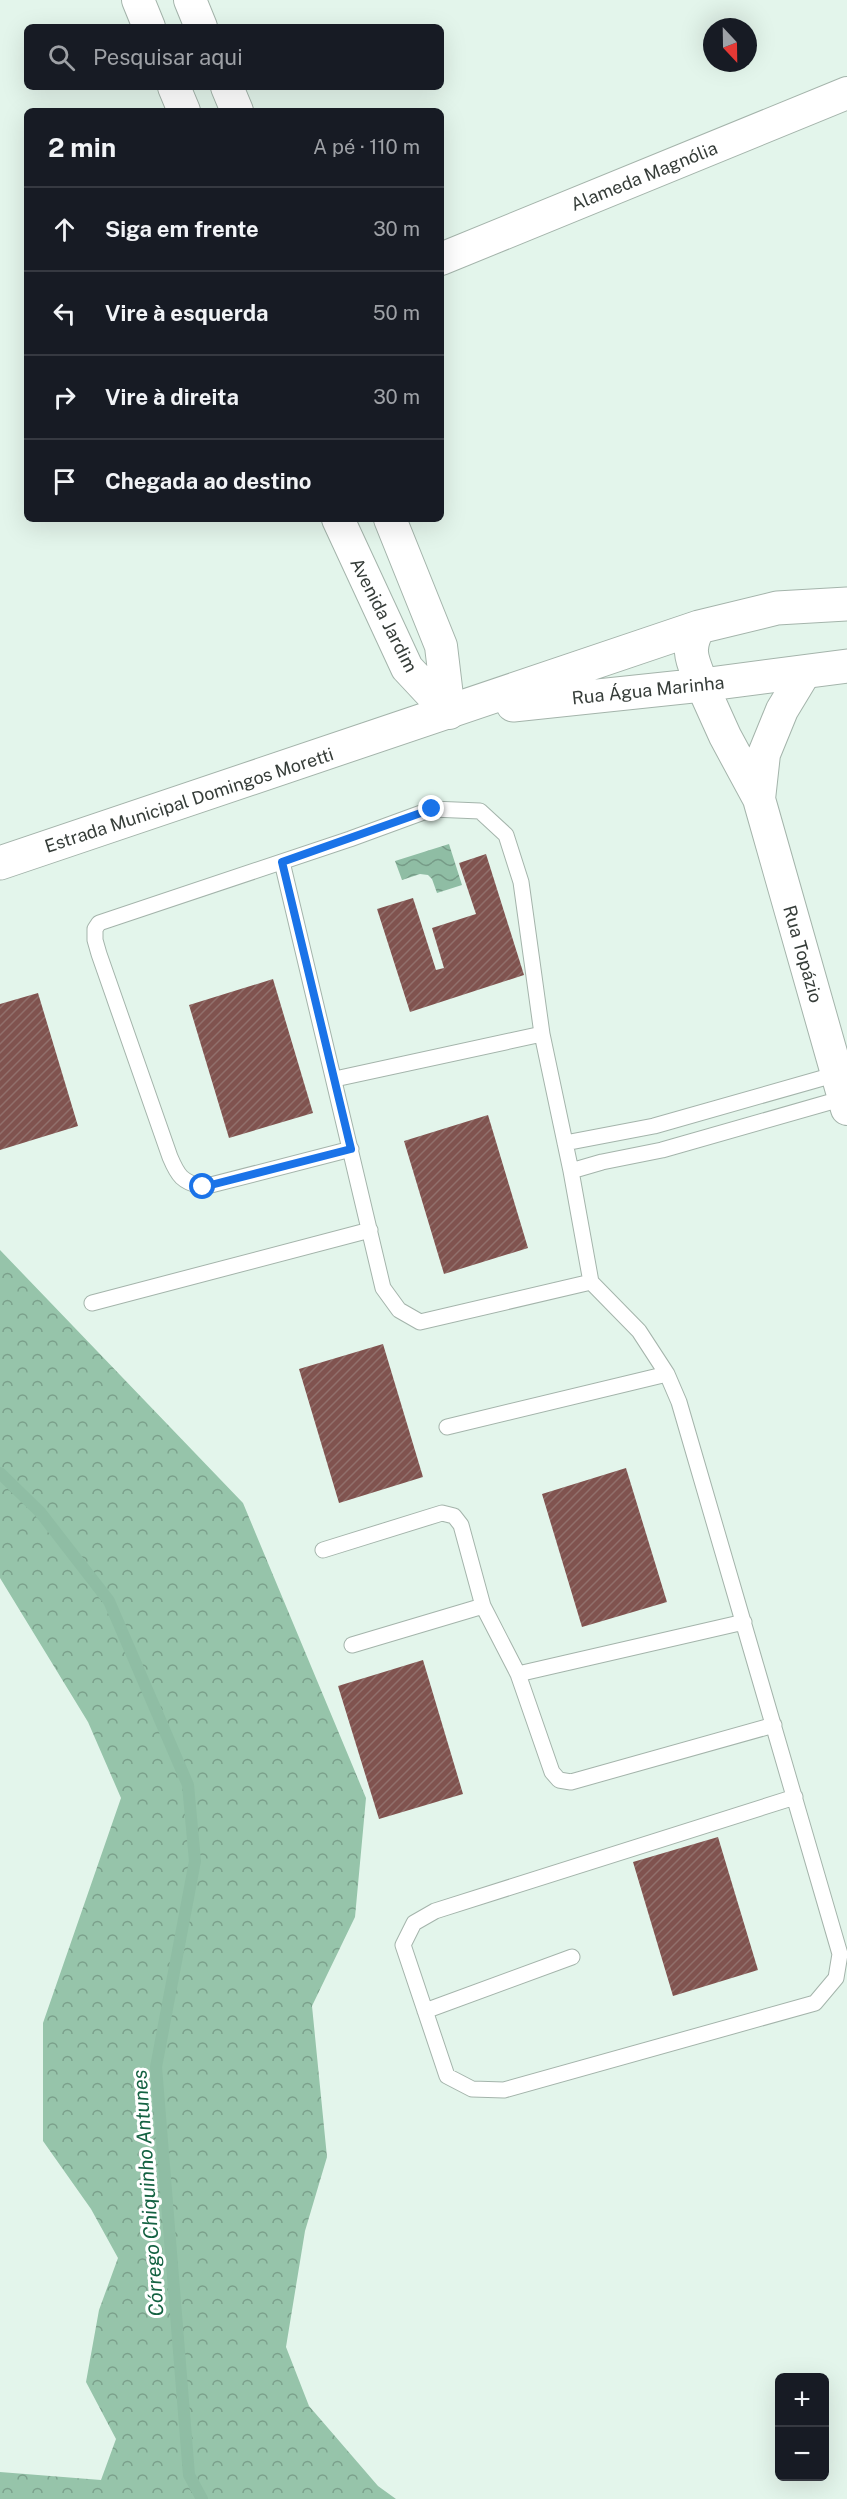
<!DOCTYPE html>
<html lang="pt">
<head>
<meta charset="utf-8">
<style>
  body { margin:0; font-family:"Public Sans",sans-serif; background:#20242c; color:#f1f3f6 }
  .controls { position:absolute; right:18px; bottom:18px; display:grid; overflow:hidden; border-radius:9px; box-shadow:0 6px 24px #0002 }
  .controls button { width:54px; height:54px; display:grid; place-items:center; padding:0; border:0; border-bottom:2px solid #363941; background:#171b24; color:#f1f3f6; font:30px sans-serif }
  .compass { position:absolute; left:703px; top:18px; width:54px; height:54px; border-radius:50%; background:#171b24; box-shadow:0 6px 24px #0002; rotate:158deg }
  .stop { position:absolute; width:18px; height:18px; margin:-14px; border:4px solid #1a73e8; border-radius:50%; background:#fff }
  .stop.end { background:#1a73e8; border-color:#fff; box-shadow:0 2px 6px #0008 }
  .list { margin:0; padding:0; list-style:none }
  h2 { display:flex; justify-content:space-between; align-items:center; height:78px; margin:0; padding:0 24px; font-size:26px }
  h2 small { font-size:20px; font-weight:400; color:#9ea1a6 }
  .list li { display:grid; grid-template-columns:39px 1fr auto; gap:18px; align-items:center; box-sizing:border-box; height:84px; padding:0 24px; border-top:2px solid #363941 }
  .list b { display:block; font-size:22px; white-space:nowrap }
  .list em { font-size:20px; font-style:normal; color:#9ea1a6 }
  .icon { flex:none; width:33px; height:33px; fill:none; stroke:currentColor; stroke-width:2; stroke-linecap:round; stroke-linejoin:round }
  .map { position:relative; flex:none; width:847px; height:2499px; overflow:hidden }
  .search { position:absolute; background:#171b24; box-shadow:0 6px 24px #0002; left:24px; top:24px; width:420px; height:66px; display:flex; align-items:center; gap:15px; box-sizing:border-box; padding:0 21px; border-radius:9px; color:#9ea1a6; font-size:22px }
  .panel { position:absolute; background:#171b24; box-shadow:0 6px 24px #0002; left:24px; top:108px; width:420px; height:414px; border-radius:9px }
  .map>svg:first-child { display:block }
  .forest { fill:url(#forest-crowns) }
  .water { fill:url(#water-waves) }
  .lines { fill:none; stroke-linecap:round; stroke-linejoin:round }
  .stream { stroke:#8fbda4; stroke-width:12 }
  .building { fill:url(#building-hatch) }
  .service-casing { stroke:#a4b4ab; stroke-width:17 }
  .minor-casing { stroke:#a4b4ab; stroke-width:34 }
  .tertiary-casing { stroke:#a4b4ab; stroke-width:35 }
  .service { stroke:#fff; stroke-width:15 }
  .minor { stroke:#fff; stroke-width:32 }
  .tertiary { stroke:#fff; stroke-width:33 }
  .route { stroke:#1a73e8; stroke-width:8 }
  .labels { text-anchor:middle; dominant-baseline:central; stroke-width:6; stroke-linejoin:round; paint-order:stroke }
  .street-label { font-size:18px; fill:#363d39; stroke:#fff }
  .water-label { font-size:20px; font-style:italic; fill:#146242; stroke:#fff }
</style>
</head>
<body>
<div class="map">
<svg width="847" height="2499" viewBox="0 0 847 2499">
  <defs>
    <pattern id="forest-crowns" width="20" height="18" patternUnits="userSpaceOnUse" patternTransform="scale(1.5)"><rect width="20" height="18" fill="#96c4aa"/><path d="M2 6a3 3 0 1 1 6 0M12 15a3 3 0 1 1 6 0" fill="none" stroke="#7ba08b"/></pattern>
    <pattern id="water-waves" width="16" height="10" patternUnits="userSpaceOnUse" patternTransform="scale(1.5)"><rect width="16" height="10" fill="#8fbda4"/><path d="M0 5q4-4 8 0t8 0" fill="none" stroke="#769b87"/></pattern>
    <pattern id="building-hatch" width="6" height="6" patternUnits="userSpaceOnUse" patternTransform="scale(1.5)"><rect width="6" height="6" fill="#80534f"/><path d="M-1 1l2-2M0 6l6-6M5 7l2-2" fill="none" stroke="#91706c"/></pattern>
  </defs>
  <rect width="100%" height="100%" fill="#e3f5eb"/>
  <path class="forest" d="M 0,1250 L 243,1503 L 366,1798 L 355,1917 L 312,2006 L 327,2157 L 305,2231 L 286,2347 L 309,2406 L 378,2486 L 396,2499 L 0,2499 L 0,2472 L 101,2480 L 116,2439 L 86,2382 L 99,2310 L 118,2258 L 91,2209 L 43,2141 L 43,2023 L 121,1798 L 88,1722 L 0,1578 Z"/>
  <path class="water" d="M 449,844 L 462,885 L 437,893 L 432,879 L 428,875 L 420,874 L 402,880 L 395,861 Z"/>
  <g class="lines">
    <path class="stream" d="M 0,1473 L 40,1512 L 109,1601 L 188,1785 L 195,1861 L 156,2067 L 189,2475 L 202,2499"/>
  </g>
  <path class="building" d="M 486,854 L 524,975 L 410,1012 L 377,909 L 413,898 L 436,970 L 444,968 L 432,928 L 476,914 L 459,863 Z
    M 273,979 L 313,1113 L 229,1138 L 189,1005 Z
    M 38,993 L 78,1126 L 0,1150 L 0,1004 Z
    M 488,1115 L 528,1248 L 444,1274 L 404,1141 Z
    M 383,1344 L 423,1477 L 339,1503 L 299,1369 Z
    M 626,1468 L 667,1602 L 582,1627 L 542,1494 Z
    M 423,1660 L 463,1794 L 379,1819 L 338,1686 Z
    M 718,1837 L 758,1970 L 673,1996 L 633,1862 Z"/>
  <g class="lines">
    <defs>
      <path id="service" d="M 282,862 L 383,1288 L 399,1310 L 420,1322 L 591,1282
        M 335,1079 L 542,1034
        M 565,1143 L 654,1126 L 837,1074
        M 351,1149 L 203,1187 C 182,1182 178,1176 170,1157 L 99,954 L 95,940 L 95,929 L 99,923 L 350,839 L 432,809 L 480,811 L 506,835 L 521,882 L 542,1034 L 571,1171 L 591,1282 L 639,1331 L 667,1374 L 679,1402 C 733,1586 786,1770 840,1954 L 836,1978 L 815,2003 L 504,2090 L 472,2089 L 447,2076 L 403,1945 L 414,1923 L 435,1911 L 795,1797
        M 571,1171 L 602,1162 L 662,1150 L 844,1098
        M 92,1303 L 370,1230
        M 447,1427 L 667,1374
        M 323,1550 L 442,1513 L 454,1516 L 461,1525 L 483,1606 L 518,1674 L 552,1772 L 559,1780 L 571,1782 L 774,1725
        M 352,1645 L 483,1606
        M 518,1674 L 744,1622
        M 425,2011 L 572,1957"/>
      <path id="minor" d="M 138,0 L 149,27
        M 190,0 L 201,27
        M 174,87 L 184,111
        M 227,87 L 237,111
        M 441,259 L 847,93
        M 338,519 L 407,668 L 449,713
        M 390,519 L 441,646 L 449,713
        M 702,685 L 725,736 L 759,799 L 847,1109
        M 759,799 L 764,754 L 782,710 L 805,672"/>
      <path id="tertiary" d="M 699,627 C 685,651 693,661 702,685
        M 513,705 L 702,685 L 847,666
        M 0,863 L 699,627 L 777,608 L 847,604"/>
    </defs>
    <use href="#service" class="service-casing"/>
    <use href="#minor" class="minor-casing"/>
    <use href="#tertiary" class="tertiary-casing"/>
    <use href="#service" class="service"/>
    <use href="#minor" class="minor"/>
    <use href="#tertiary" class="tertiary"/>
  </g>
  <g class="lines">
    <path class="route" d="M 203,1187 L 351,1149 L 282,862 L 432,809"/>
  </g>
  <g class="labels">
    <g class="street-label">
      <text transform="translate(644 176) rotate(-22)">Alameda Magnólia</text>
      <text transform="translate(384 615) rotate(63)">Avenida Jardim</text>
      <text transform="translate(648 690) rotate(-6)">Rua Água Marinha</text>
      <text transform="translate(189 800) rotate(-18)">Estrada Municipal Domingos Moretti</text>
      <text transform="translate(803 954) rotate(74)">Rua Topázio</text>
    </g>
    <g class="water-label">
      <text transform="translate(148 2193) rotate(-94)">Córrego Chiquinho Antunes</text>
    </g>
  </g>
</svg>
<div class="controls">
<button>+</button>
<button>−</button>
</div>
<svg class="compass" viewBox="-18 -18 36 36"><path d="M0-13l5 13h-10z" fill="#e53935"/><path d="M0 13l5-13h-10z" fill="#9ea1a6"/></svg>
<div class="stop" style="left:203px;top:1187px"></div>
<div class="stop end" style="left:432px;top:809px"></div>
<div class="search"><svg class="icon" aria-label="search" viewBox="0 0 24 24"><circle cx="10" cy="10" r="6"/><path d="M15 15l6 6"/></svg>Pesquisar aqui</div>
<section class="panel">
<h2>2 min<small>A pé · 110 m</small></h2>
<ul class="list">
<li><svg class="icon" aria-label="ahead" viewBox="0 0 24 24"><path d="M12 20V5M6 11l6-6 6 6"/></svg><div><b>Siga em frente</b></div><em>30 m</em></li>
<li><svg class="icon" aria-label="left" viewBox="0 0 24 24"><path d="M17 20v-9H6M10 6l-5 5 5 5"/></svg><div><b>Vire à esquerda</b></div><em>50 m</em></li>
<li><svg class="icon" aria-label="right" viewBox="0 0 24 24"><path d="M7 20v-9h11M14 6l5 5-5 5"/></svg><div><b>Vire à direita</b></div><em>30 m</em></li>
<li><svg class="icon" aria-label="arrive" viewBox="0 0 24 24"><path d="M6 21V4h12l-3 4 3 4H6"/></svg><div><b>Chegada ao destino</b></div></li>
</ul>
</section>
</div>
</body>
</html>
